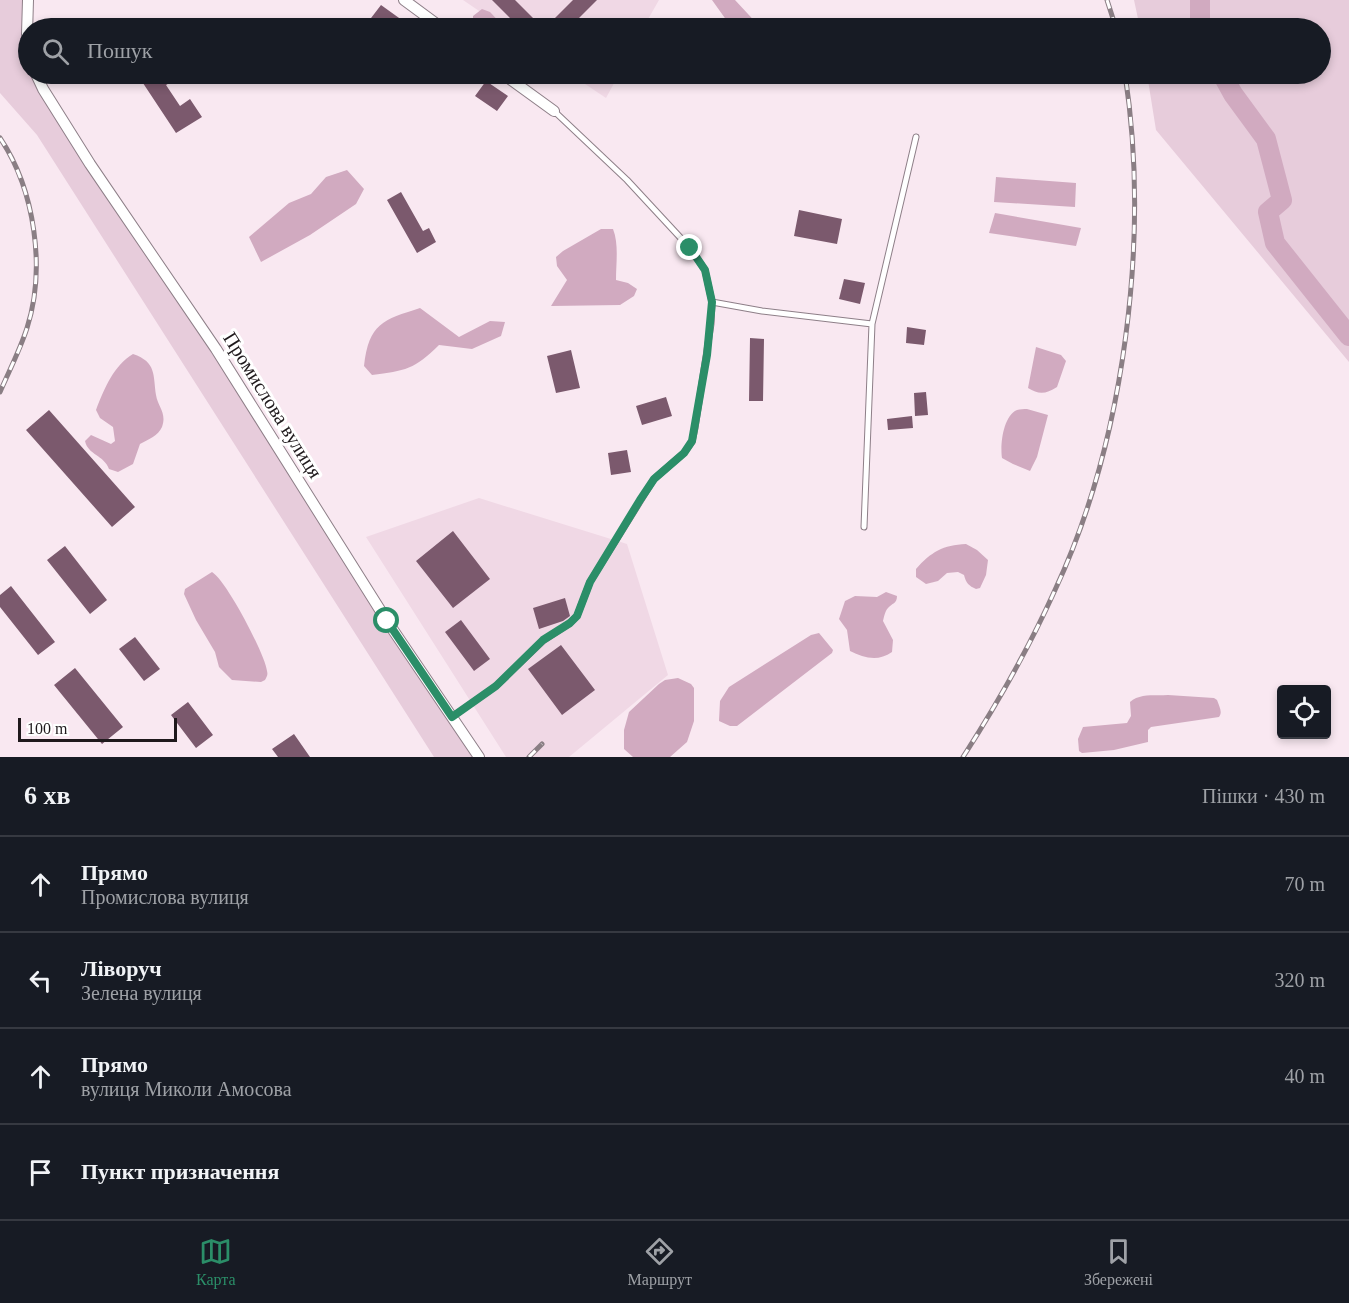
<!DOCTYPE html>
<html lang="uk">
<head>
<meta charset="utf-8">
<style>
  body { margin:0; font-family:"Times New Roman",serif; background:#20242c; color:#f1f3f6 }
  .controls { position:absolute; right:18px; bottom:18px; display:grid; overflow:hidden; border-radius:6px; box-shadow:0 3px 9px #0003 }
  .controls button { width:54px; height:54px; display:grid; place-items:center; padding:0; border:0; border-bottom:2px solid #363941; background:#171b24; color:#f1f3f6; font:30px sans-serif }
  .scale { position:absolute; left:18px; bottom:15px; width:159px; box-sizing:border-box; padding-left:6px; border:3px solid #1f191c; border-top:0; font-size:16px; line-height:21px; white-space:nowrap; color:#1f191c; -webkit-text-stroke:4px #fff; paint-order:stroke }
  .stop { position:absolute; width:18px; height:18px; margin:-14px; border:4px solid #2b8e68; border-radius:50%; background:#fff }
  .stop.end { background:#2b8e68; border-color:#fff; box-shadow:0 2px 6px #0008 }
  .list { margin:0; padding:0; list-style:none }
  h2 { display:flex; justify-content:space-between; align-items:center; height:78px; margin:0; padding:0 24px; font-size:26px }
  h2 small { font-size:20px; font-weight:400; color:#9ea1a6 }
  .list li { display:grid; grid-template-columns:39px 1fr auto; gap:18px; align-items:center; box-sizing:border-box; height:96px; padding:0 24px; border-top:2px solid #363941 }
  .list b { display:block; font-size:22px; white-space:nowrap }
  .list p { margin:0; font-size:20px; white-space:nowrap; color:#9ea1a6 }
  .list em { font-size:20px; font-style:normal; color:#9ea1a6 }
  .icon { flex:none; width:33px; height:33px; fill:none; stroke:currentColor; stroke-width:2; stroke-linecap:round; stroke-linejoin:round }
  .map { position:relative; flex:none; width:1349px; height:757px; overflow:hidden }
  .search { position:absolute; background:#171b24; box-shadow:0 3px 9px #0003; left:18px; right:18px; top:18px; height:66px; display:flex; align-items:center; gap:15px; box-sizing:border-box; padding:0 21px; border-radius:33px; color:#9ea1a6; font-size:22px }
  .sheet { height:462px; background:#171b24 }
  nav { display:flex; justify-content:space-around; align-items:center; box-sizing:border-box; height:84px; border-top:2px solid #363941; background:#171b24; font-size:16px; color:#9ea1a6 }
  nav a { display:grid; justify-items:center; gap:3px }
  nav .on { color:#2b8e68 }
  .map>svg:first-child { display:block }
  .built { fill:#f0d8e5 }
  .green { fill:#e7ccdb }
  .water { fill:#d1aac0 }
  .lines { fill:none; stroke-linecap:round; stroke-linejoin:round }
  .river { stroke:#d1aac0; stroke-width:20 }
  .building { fill:#7b596d }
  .lane-casing { stroke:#8e7f88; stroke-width:7 }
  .street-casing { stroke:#8e7f88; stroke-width:12 }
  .lane { stroke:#fff; stroke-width:5 }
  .street { stroke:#fff; stroke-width:10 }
  .rail-casing { stroke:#8a7e84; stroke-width:5 }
  .rail { stroke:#fff; stroke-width:3; stroke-dasharray:9; stroke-linecap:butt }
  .route { stroke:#2b8e68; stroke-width:8 }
  .labels { text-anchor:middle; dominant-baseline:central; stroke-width:6; stroke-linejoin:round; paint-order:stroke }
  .street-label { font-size:20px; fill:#1f191c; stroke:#fff }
</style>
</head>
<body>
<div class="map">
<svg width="1349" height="757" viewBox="0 0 1349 757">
  <rect width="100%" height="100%" fill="#f9e8f1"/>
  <path class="built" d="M 463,0 L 659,0 L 643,28 L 504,28 Z
    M 570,74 L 619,74 L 606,98 Z
    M 479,498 L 627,544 L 668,675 L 569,757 L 506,757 L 366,537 Z"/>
  <path class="green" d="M 0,0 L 28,0 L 28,74 L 36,74 L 43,89 L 382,619 L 474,757 L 434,757 L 37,135 L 0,93 Z
    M 1134,0 L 1349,0 L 1349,362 L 1156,130 L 1147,74 L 1320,74 L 1320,28 L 1140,28 Z"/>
  <path class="water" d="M 712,0 L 735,0 L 761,28 L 732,28 Z
    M 482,9 L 490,12 L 505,28 L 478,28 L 473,22 L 473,16 Z
    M 347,170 L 364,189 L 356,204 L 310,235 L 261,262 L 249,237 L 289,203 L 311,194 L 326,177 Z
    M 996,177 L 1076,183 L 1075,207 L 994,202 Z
    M 995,213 L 1081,228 L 1076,246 L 989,233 Z
    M 601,229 L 613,229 C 619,244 616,263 616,280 L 628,283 L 637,289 L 634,296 L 620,305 L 551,306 L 567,280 L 557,266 L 556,257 L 563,251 Z
    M 420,308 L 459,337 L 490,321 L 505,322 L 501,336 L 472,349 L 439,345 C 415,369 405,371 372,375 L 364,366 C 369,323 383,320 420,308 Z
    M 1036,347 L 1061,355 L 1066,361 L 1057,387 C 1046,394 1039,395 1028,388 Z
    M 133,354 C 157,362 153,376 156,395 C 158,407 167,413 162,427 C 158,436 149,439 140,444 L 133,464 L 118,472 L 109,469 C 104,455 88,455 85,441 L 91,435 L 111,444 L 115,441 L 113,427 L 100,418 L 96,410 C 104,389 114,365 133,354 Z
    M 1027,409 L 1048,415 L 1037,457 L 1030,471 L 1013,464 L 1002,458 C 1000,445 1003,416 1017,410 C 1020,409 1024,409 1027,409 Z
    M 966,544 L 977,550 L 988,560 L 986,575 L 980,588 L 976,589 C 969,586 966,583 964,575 L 958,572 L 947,573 L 938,581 L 926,584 L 916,577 L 916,569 C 931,552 943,545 966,544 Z
    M 212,572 C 226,580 265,654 267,671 C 268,675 267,676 265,680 L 261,682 L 232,680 L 219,667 L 215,652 L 196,620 L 184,594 L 185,589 Z
    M 886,592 L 897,596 C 897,604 892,603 888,608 C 885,611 884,617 883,621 L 893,640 L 892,652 C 878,662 864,658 850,651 L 847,630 L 839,619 L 845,601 L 855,596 L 877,597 Z
    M 819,633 L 833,650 L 832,653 L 737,726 L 730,726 L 719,721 L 720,701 L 729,687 L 811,635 Z
    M 678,678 L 691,684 L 694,688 L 694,721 L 687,742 L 670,757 L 633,757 L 624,749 L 624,730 L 629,712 L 659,684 L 665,680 Z
    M 1168,695 L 1214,698 L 1217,700 C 1219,706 1223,712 1219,717 L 1151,727 L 1148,730 L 1148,742 L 1114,750 L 1082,753 L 1079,751 L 1078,739 L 1083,727 L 1127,723 L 1131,716 L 1130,702 C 1140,693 1155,696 1168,695 Z"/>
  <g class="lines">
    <path class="river" d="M 1200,0 L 1200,28
      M 1222,74 L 1233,94 L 1266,139 L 1282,200 L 1268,212 L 1275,243 L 1349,336"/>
  </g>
  <path class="building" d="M 492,0 L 515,0 L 543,28 L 520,28 Z
    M 573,0 L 597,0 L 569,28 L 545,28 Z
    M 381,5 L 413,28 L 377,28 L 368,22 Z
    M 137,74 L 184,74 L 166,85 L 180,106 L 190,99 L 202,117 L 176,133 Z
    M 486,81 L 508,96 L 497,111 L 475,96 Z
    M 401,192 L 423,231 L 429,228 L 436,242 L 417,253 L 387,200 Z
    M 799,210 L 842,219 L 837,244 L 794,236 Z
    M 844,279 L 865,283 L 860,304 L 839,299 Z
    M 907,327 L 926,330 L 924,345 L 906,343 Z
    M 750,338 L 764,339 L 763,401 L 749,401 Z
    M 571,350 L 580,388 L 556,393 L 547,356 Z
    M 926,392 L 928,415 L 915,416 L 914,393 Z
    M 666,397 L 672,416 L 642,425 L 636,406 Z
    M 49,410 L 135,507 L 112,527 L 26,430 Z
    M 912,416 L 913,428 L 888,430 L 887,419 Z
    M 627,450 L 631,472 L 611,475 L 608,453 Z
    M 453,531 L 490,579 L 453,608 L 416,561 Z
    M 65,546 L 107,600 L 90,614 L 47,560 Z
    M 11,586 L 55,642 L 38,655 L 0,607 L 0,595 Z
    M 565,598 L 570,616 L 563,621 L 539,629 L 533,608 Z
    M 461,620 L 490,659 L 474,671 L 445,632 Z
    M 135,637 L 160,669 L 144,681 L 119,649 Z
    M 561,645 L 595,690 L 562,715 L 528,669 Z
    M 75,668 L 123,727 L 102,744 L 54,685 Z
    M 188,702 L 213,735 L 196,748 L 171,715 Z
    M 294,734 L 310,757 L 278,757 L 272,749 Z"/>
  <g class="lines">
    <defs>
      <path id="lane" d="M 712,302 L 762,311 L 872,324 L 916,137
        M 864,527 L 872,324
        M 452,717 L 496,686 L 544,640 L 570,623 L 577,616 L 590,582 L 641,500 L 654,479 L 684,453 L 692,442 L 695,428 L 711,324 L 712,302 L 705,270 L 690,248 L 627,180 L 554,111"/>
      <path id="street" d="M 28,0 L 27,34 L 28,43
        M 404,0 L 442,28
        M 36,74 L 43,89 L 90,164 L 216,349 L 387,621 L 479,757
        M 503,74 L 554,111"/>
    </defs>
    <use href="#lane" class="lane-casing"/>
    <use href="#street" class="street-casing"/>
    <use href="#lane" class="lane"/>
    <use href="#street" class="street"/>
    <defs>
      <path id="rail" d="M 1107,0 L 1116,28
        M 0,138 C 35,190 46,269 27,328 C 20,350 9,371 0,392
        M 529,757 L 542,744
        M 963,757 C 997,704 1029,648 1055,590 C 1125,440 1150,237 1125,74"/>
    </defs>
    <use href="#rail" class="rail-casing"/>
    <use href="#rail" class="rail"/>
  </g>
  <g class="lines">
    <path class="route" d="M 387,621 L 452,717 L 496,686 L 543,640 L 570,623 L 577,616 L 590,582 L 640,500 L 654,479 L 684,453 L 692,441 L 707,355 L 712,302 L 705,270 L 690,248"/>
  </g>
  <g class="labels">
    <g class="street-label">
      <text transform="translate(273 405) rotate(58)">Промислова вулиця</text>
    </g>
  </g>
</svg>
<div class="controls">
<button><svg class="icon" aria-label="locate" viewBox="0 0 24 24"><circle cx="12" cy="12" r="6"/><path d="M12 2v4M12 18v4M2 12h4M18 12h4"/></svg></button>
</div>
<div class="scale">100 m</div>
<div class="stop" style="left:387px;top:621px"></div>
<div class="stop end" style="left:690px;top:248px"></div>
<div class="search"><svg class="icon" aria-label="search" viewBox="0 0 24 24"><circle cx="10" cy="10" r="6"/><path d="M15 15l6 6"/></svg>Пошук</div>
</div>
<section class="sheet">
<h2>6 хв<small>Пішки · 430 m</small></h2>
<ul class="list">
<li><svg class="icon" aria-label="ahead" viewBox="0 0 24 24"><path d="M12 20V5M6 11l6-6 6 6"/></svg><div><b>Прямо</b><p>Промислова вулиця</p></div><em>70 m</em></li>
<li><svg class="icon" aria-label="left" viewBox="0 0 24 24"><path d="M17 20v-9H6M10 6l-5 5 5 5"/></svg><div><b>Ліворуч</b><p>Зелена вулиця</p></div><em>320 m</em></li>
<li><svg class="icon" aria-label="ahead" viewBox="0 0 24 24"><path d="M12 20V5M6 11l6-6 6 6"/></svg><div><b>Прямо</b><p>вулиця Миколи Амосова</p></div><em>40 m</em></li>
<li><svg class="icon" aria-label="arrive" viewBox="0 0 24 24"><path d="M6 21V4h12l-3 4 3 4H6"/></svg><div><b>Пункт призначення</b></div></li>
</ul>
</section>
<nav>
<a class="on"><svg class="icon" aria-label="map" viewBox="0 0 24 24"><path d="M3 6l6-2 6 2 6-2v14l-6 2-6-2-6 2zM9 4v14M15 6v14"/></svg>Карта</a>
<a><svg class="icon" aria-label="directions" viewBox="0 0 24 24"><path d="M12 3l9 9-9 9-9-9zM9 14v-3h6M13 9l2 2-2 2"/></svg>Маршрут</a>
<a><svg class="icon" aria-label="saved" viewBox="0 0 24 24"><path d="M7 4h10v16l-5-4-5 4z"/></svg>Збережені</a>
</nav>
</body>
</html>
